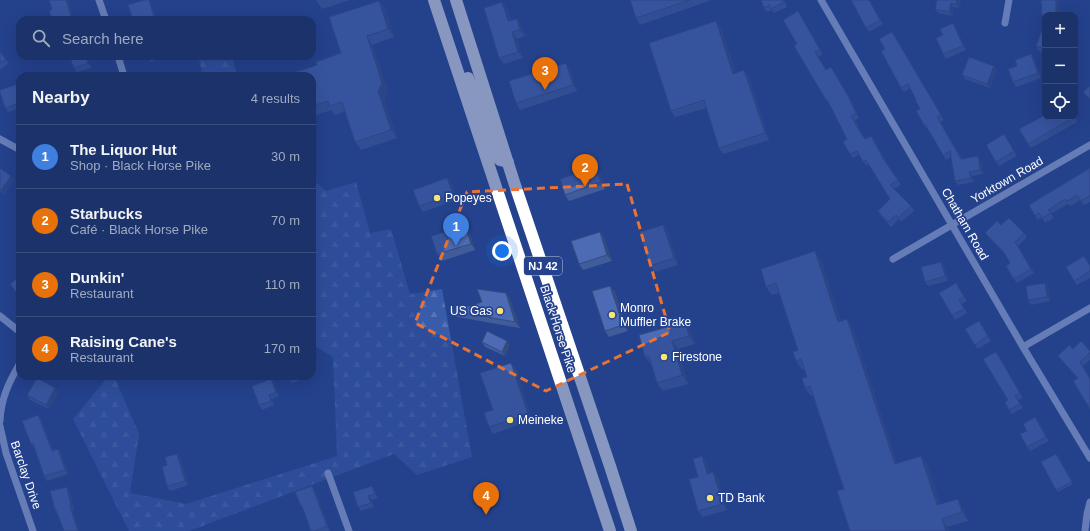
<!DOCTYPE html>
<html lang="en">
<head>
<meta charset="utf-8">
<style>
  body { margin:0; font-family:Arial,sans-serif; background:#283e72; color:#f1f3f6 }
  .controls { position:absolute; right:12px; top:12px; display:grid; overflow:hidden; border-radius:8px; box-shadow:0 4px 16px #0002 }
  .controls button { width:36px; height:36px; display:grid; place-items:center; padding:0; border:0; border-bottom:1px solid #394d7e; background:#1b326a; color:#f1f3f6; font:20px sans-serif }
  .you { position:absolute; left:502px; top:251px; width:14px; height:14px; margin:-10px; border:3px solid #fff; border-radius:50%; background:#1a73e8; box-shadow:0 0 0 6px #1a73e833 }
  .badge { display:grid; place-items:center; width:26px; height:26px; border-radius:50%; background:#f6e477; color:#fff; font-size:13px; font-weight:700 }
  .pin { position:absolute; translate:-50% -33px; filter:drop-shadow(0 1px 2px #0008) }
  .pin::after { content:''; position:absolute; top:21px; width:14px; height:12px; background:inherit; clip-path:polygon(0 0,100% 0,50% 100%) }
  .list { margin:0; padding:0; list-style:none }
  h2 { display:flex; justify-content:space-between; align-items:center; height:52px; margin:0; padding:0 16px; font-size:17px }
  h2 small { font-size:13px; font-weight:400; color:#a0aac1 }
  .list li { display:grid; grid-template-columns:26px 1fr auto; gap:12px; align-items:center; box-sizing:border-box; height:64px; padding:0 16px; border-top:1px solid #394d7e }
  .list b { display:block; font-size:15px; white-space:nowrap }
  .list p { margin:0; font-size:13px; white-space:nowrap; color:#a0aac1 }
  .list em { font-size:13px; font-style:normal; color:#a0aac1 }
  .icon { flex:none; width:22px; height:22px; fill:none; stroke:currentColor; stroke-width:2; stroke-linecap:round; stroke-linejoin:round }
  .map { position:relative; flex:none; width:1090px; height:531px; overflow:hidden }
  .search { position:absolute; background:#1b326a; box-shadow:0 4px 16px #0002; left:16px; top:16px; width:300px; height:44px; display:flex; align-items:center; gap:10px; box-sizing:border-box; padding:0 14px; border-radius:12px; color:#a0aac1; font-size:15px }
  .panel { position:absolute; background:#1b326a; box-shadow:0 4px 16px #0002; left:16px; top:72px; width:300px; height:308px; border-radius:12px }
  .map>svg:first-child { display:block }
  .forest { fill:url(#forest-firs) }
  .lines { fill:none; stroke-linecap:round; stroke-linejoin:round }
  .minor { stroke:#b3c4eb; stroke-width:7 }
  .highway { stroke:#fff; stroke-width:12 }
  .wall { fill:#415c9b }
  .shaded-wall { fill:#354b7e }
  .building { fill:#4c6bb4; stroke:#354b7e }
  .marked { fill:none; stroke:#eb7230; stroke-width:3; stroke-dasharray:8 5; stroke-linejoin:round }
  .poi-dot { fill:#f6e477; stroke:#24428d; stroke-width:1.5 }
  .labels { text-anchor:middle; dominant-baseline:central; stroke-width:3.5; stroke-linejoin:round; paint-order:stroke }
  .shield { fill:#24428d; stroke:#bdc6dd; stroke-width:1 }
  .shield-label { font-size:11px; font-weight:bold; fill:#fff }
  .street-label { font-size:12px; fill:#fff; stroke:#24428d }
  .poi-label { font-size:12px; fill:#fff; stroke:#24428d; text-anchor:start }
</style>
</head>
<body>
<div class="map">
<svg width="1090" height="531" viewBox="0 0 1090 531">
  <defs>
    <pattern id="forest-firs" width="22" height="20" patternUnits="userSpaceOnUse"><rect width="22" height="20" fill="#385baa"/><path d="M5 1l3.5 6h-7zM16 11l3.5 6h-7z" fill="#5674b7"/></pattern>
  </defs>
  <rect width="100%" height="100%" fill="#24428d"/>
  <path class="forest" d="M 198,56 L 232,56 L 237,76 L 203,76 Z
    M 312,179 L 326,191 L 356,182 L 370,233 L 391,229 L 410,294 L 442,289 L 472,457 L 417,475 L 394,454 L 189,531 L 129,531 L 73,419 L 109,376 L 114,376 L 139,434 L 130,493 L 186,504 L 337,456 L 333,357 L 312,344 Z"/>
  <g class="lines">
    <path class="minor" d="M 99,0 L 106,20
      M 821,0 L 1023,347 L 1090,458
      M 1005,23 L 1009,0
      M 118,56 L 124,76
      M 0,139 L 20,150
      M 893,259 L 1090,145
      M 0,316 L 20,332
      M 1023,347 L 1090,308
      M 0,421 C 1,398 9,382 20,363
      M 0,426 L 6,453 L 33,531
      M 328,473 L 349,531
      M 1085,531 L 1087,514 L 1090,502"/>
    <path class="highway" d="M 434,0 L 610,531
      M 456,0 L 514,182 L 610,466 L 631,531
      M 468,78 L 497,157 L 500,160 L 508,162"/>
  </g>
  <path class="wall" d="M 316,0 L 350,0 L 322,9 Z
    M 630,0 L 708,0 L 709,1 L 640,25 L 636,18 Z
    M 762,0 L 784,0 L 787,7 L 774,13 L 772,10 L 767,12 L 764,8 Z
    M 869,0 L 883,24 L 869,32 L 866,28 Z
    M 937,0 L 961,0 L 959,8 L 954,7 L 952,16 L 938,13 L 935,9 Z
    M 1041,0 L 1059,0 L 1059,15 L 1045,15 L 1045,19 L 1042,15 Z
    M 379,1 L 385,9 L 394,37 L 372,45 L 388,91 L 384,99 L 397,138 L 361,150 L 355,142 L 345,111 L 335,115 L 332,110 L 312,116 L 312,76 L 317,65 L 341,53 Z
    M 502,2 L 507,9 L 511,21 L 521,25 L 525,36 L 517,39 L 523,58 L 504,64 L 499,58 Z
    M 798,11 L 823,54 L 818,57 L 826,70 L 831,67 L 851,100 L 859,118 L 855,120 L 863,136 L 865,139 L 871,136 L 874,140 L 887,164 L 901,185 L 894,189 L 911,206 L 914,211 L 901,222 L 899,219 L 891,227 L 881,216 L 878,211 L 890,199 L 868,164 L 866,166 L 859,155 L 853,158 L 850,154 L 847,139 L 829,104 L 826,100 L 797,44 Z
    M 1045,24 L 1045,53 L 1039,51 L 1036,46 Z
    M 721,28 L 736,73 L 744,70 L 749,77 L 769,140 L 723,154 L 719,148 L 706,108 L 675,117 L 671,111 Z
    M 956,28 L 966,50 L 946,59 L 943,54 L 943,35 Z
    M 892,32 L 944,120 L 940,122 L 962,159 L 978,156 L 981,161 L 983,174 L 972,176 L 974,182 L 958,185 L 955,181 L 951,157 L 946,160 L 928,129 L 927,129 L 924,125 L 920,109 L 916,99 L 910,88 L 904,92 L 901,88 Z
    M 0,52 L 9,63 L 0,70 Z
    M 1031,54 L 1034,59 L 1041,78 L 1016,87 L 1013,82 L 1017,66 Z
    M 69,56 L 86,56 L 91,68 L 77,72 L 74,68 Z
    M 147,56 L 166,56 L 151,62 Z
    M 994,66 L 997,70 L 990,88 L 965,79 L 962,75 Z
    M 570,69 L 577,91 L 520,110 L 516,103 Z
    M 18,84 L 20,87 L 20,108 L 8,112 L 5,108 Z
    M 1045,117 L 1075,117 L 1077,122 L 1031,148 L 1028,144 Z
    M 1007,139 L 1017,156 L 999,166 L 996,162 Z
    M 0,168 L 14,180 L 4,194 L 0,191 Z
    M 1090,168 L 1090,202 L 1084,205 L 1080,200 L 1070,206 L 1068,204 L 1051,214 L 1054,218 L 1045,223 L 1042,218 L 1038,220 L 1035,216 Z
    M 600,173 L 605,189 L 569,201 L 565,195 Z
    M 452,184 L 457,200 L 423,212 L 419,206 Z
    M 1001,225 L 1024,233 L 1027,237 L 1018,246 L 1034,273 L 1019,282 L 1016,282 L 1013,278 L 1010,263 L 1005,254 L 988,237 L 985,233 Z
    M 668,231 L 678,265 L 655,272 L 650,266 Z
    M 469,232 L 475,250 L 442,261 L 437,254 Z
    M 600,232 L 604,238 L 612,261 L 583,270 L 579,264 Z
    M 1084,256 L 1090,265 L 1090,278 L 1077,285 L 1074,281 Z
    M 821,260 L 841,321 L 853,328 L 897,463 L 921,456 L 927,464 L 940,504 L 963,507 L 968,521 L 947,527 L 949,531 L 850,531 L 844,489 L 813,395 L 811,396 L 805,388 L 807,377 L 804,369 L 802,369 L 796,361 L 798,350 L 779,293 L 772,295 L 766,287 Z
    M 941,262 L 944,266 L 948,281 L 928,286 L 925,282 Z
    M 956,283 L 967,301 L 962,304 L 967,313 L 955,320 L 952,315 Z
    M 1045,283 L 1048,287 L 1050,301 L 1031,305 L 1028,300 Z
    M 610,286 L 615,292 L 628,331 L 609,337 L 605,331 Z
    M 506,293 L 510,299 L 520,328 L 457,317 L 453,311 L 482,302 Z
    M 685,322 L 690,330 L 695,344 L 678,349 L 688,384 L 663,391 L 657,383 L 652,365 L 645,357 Z
    M 982,325 L 991,341 L 978,349 L 975,345 Z
    M 482,342 L 510,345 L 505,356 L 485,347 Z
    M 1073,349 L 1090,351 L 1090,360 L 1083,366 L 1090,379 L 1090,409 L 1077,378 L 1058,356 Z
    M 999,356 L 1023,398 L 1018,400 L 1023,408 L 1012,414 L 1009,410 Z
    M 516,369 L 532,420 L 493,434 L 489,427 L 493,410 Z
    M 289,376 L 302,376 L 303,379 L 292,383 Z
    M 274,383 L 279,396 L 272,399 L 274,405 L 262,410 L 259,405 Z
    M 55,388 L 58,392 L 49,409 L 30,400 L 27,395 Z
    M 38,415 L 41,419 L 53,450 L 58,449 L 61,453 L 68,474 L 47,481 L 44,476 L 35,448 L 34,448 L 31,444 Z
    M 1038,421 L 1049,441 L 1030,451 L 1027,447 L 1027,431 Z
    M 1058,456 L 1073,484 L 1058,492 L 1056,490 Z
    M 180,458 L 188,485 L 170,491 L 167,486 L 167,465 Z
    M 706,462 L 709,473 L 718,478 L 727,510 L 703,517 L 698,511 L 698,477 Z
    M 315,490 L 330,531 L 311,531 L 304,511 L 301,506 Z
    M 375,490 L 378,498 L 372,500 L 374,507 L 361,511 L 358,507 L 353,492 Z
    M 70,491 L 74,510 L 57,514 L 55,510 Z"/>
  <path class="shaded-wall" d="M 66,0 L 68,0 L 74,20 L 72,20 Z
    M 149,0 L 151,3 L 157,20 L 155,20 Z
    M 869,0 L 883,24 L 880,20 Z
    M 957,0 L 961,0 L 959,8 L 956,4 Z
    M 1056,0 L 1059,0 L 1059,15 L 1057,15 L 1056,14 Z
    M 379,1 L 385,9 L 394,37 L 388,29 Z
    M 502,2 L 507,9 L 513,28 L 508,21 Z
    M 951,3 L 954,7 L 952,16 L 949,12 Z
    M 798,11 L 801,16 L 823,54 L 820,50 Z
    M 517,19 L 521,25 L 525,36 L 520,30 Z
    M 716,21 L 721,28 L 738,80 L 733,74 Z
    M 953,23 L 956,28 L 966,50 L 963,46 Z
    M 512,32 L 517,39 L 523,58 L 518,52 Z
    M 892,32 L 895,36 L 944,120 L 941,115 Z
    M 367,36 L 372,45 L 388,91 L 384,99 L 397,138 L 391,130 L 378,91 Z
    M 1031,54 L 1034,59 L 1041,78 L 1038,73 Z
    M 85,56 L 86,56 L 91,68 L 88,63 Z
    M 566,63 L 570,69 L 577,91 L 573,85 Z
    M 994,66 L 997,70 L 990,88 L 987,84 Z
    M 831,67 L 851,100 L 859,118 L 856,113 Z
    M 744,70 L 749,77 L 769,140 L 765,133 Z
    M 851,116 L 855,120 L 863,137 L 860,132 Z
    M 871,136 L 887,164 L 901,185 L 884,160 Z
    M 978,156 L 981,161 L 983,174 L 980,170 Z
    M 595,167 L 600,173 L 605,189 L 601,182 Z
    M 969,172 L 972,176 L 974,182 L 971,178 Z
    M 11,176 L 14,180 L 4,194 L 1,190 Z
    M 447,178 L 452,184 L 457,200 L 453,194 Z
    M 663,225 L 668,231 L 678,265 L 674,258 Z
    M 465,226 L 469,232 L 475,250 L 471,244 Z
    M 600,232 L 604,238 L 612,261 L 607,255 Z
    M 815,251 L 821,260 L 844,331 L 838,322 Z
    M 941,262 L 944,266 L 948,281 L 945,276 Z
    M 1045,283 L 1048,287 L 1050,301 L 1047,297 Z
    M 610,286 L 615,292 L 628,331 L 623,325 Z
    M 506,293 L 510,299 L 520,328 L 515,322 Z
    M 847,319 L 853,328 L 900,473 L 895,464 Z
    M 685,322 L 690,330 L 695,344 L 689,336 Z
    M 507,341 L 510,345 L 505,356 L 502,352 Z
    M 672,341 L 678,349 L 688,384 L 682,375 Z
    M 996,352 L 999,356 L 1023,398 L 1020,393 Z
    M 511,363 L 516,369 L 532,420 L 528,414 Z
    M 271,379 L 274,383 L 279,396 L 276,392 Z
    M 55,388 L 58,392 L 49,409 L 46,405 Z
    M 269,395 L 272,399 L 274,405 L 271,401 Z
    M 38,415 L 41,419 L 55,455 L 52,451 Z
    M 1035,417 L 1038,421 L 1049,441 L 1046,437 Z
    M 58,449 L 61,453 L 68,474 L 65,470 Z
    M 177,454 L 180,458 L 188,485 L 185,481 Z
    M 702,456 L 706,462 L 711,480 L 707,474 Z
    M 921,456 L 927,464 L 943,514 L 937,505 Z
    M 713,472 L 718,478 L 727,510 L 723,504 Z
    M 312,486 L 315,490 L 330,531 L 327,526 Z
    M 372,486 L 375,490 L 378,498 L 375,494 Z
    M 67,487 L 70,491 L 74,510 L 71,506 Z
    M 368,496 L 372,500 L 374,507 L 371,503 Z
    M 958,499 L 963,507 L 968,521 L 962,512 Z
    M 70,507 L 73,511 L 80,531 L 78,531 Z
    M 942,519 L 947,527 L 949,531 L 946,531 Z"/>
  <path class="building" d="M 49,0 L 66,0 L 72,20 L 52,20 L 49,11 L 52,9 Z
    M 144,0 L 149,0 L 155,20 L 133,20 L 128,5 Z
    M 630,0 L 690,0 L 636,18 Z
    M 761,0 L 783,0 L 784,2 L 771,9 L 769,5 L 764,8 Z
    M 851,0 L 869,0 L 880,20 L 866,28 Z
    M 937,0 L 957,0 L 956,4 L 951,3 L 949,12 L 935,9 Z
    M 1041,0 L 1056,0 L 1056,14 L 1042,15 Z
    M 379,1 L 388,29 L 367,36 L 382,83 L 378,91 L 391,130 L 355,142 L 342,102 L 329,106 L 328,101 L 312,106 L 312,76 L 291,76 L 290,74 L 317,65 L 316,62 L 341,53 L 329,17 Z
    M 502,2 L 508,21 L 517,19 L 520,30 L 512,32 L 518,52 L 499,58 L 484,8 Z
    M 798,11 L 820,50 L 815,52 L 826,70 L 831,67 L 848,96 L 856,113 L 851,116 L 860,132 L 865,139 L 871,136 L 884,160 L 898,180 L 890,185 L 911,206 L 898,218 L 896,215 L 888,222 L 878,211 L 890,199 L 866,160 L 863,162 L 857,151 L 850,154 L 843,142 L 847,139 L 827,99 L 826,100 L 794,46 L 797,44 L 783,20 Z
    M 716,21 L 733,74 L 744,70 L 765,133 L 719,148 L 704,100 L 671,111 L 649,43 Z
    M 953,23 L 963,46 L 943,54 L 936,38 L 943,35 L 940,29 Z
    M 1044,24 L 1045,24 L 1045,49 L 1036,46 Z
    M 892,32 L 941,115 L 937,117 L 961,159 L 978,156 L 980,170 L 969,172 L 971,178 L 955,181 L 950,151 L 943,155 L 925,124 L 924,125 L 916,111 L 920,109 L 915,99 L 916,99 L 908,84 L 901,88 L 881,51 L 885,49 L 879,39 Z
    M 0,52 L 6,59 L 0,63 Z
    M 1031,54 L 1038,73 L 1013,82 L 1008,69 L 1017,66 L 1015,60 Z
    M 69,56 L 85,56 L 88,63 L 74,68 Z
    M 147,56 L 153,56 L 148,58 Z
    M 969,57 L 994,66 L 987,84 L 962,75 Z
    M 566,63 L 573,85 L 516,103 L 509,81 Z
    M 18,84 L 20,91 L 20,103 L 5,108 L 0,92 L 0,90 Z
    M 1090,86 L 1090,99 L 1083,92 Z
    M 1045,115 L 1045,117 L 1074,117 L 1028,144 L 1019,129 Z
    M 1004,134 L 1014,151 L 996,162 L 986,145 Z
    M 595,167 L 601,182 L 565,195 L 560,179 Z
    M 0,168 L 11,176 L 1,190 L 0,189 Z
    M 1090,168 L 1090,196 L 1081,201 L 1077,195 L 1067,201 L 1065,199 L 1048,210 L 1051,213 L 1042,218 L 1039,213 L 1035,216 L 1029,205 Z
    M 447,178 L 453,194 L 419,206 L 413,190 Z
    M 1009,218 L 1024,233 L 1015,242 L 1031,269 L 1016,278 L 1013,278 L 1006,266 L 1010,263 L 1003,251 L 985,233 L 997,221 L 1001,225 Z
    M 663,225 L 674,258 L 650,266 L 640,232 Z
    M 465,226 L 471,244 L 437,254 L 431,236 Z
    M 600,232 L 607,255 L 579,264 L 571,241 Z
    M 815,251 L 838,322 L 847,319 L 895,464 L 921,456 L 937,505 L 958,499 L 962,512 L 942,519 L 946,531 L 850,531 L 837,491 L 844,489 L 810,386 L 805,388 L 802,378 L 807,377 L 801,359 L 796,361 L 793,352 L 798,350 L 776,283 L 766,287 L 761,269 Z
    M 1084,256 L 1090,266 L 1090,271 L 1074,281 L 1066,267 Z
    M 941,262 L 945,276 L 925,282 L 921,267 Z
    M 20,276 L 20,296 L 19,296 L 10,284 Z
    M 956,283 L 964,297 L 959,300 L 964,309 L 952,315 L 939,293 Z
    M 1045,283 L 1047,297 L 1028,300 L 1026,286 Z
    M 610,286 L 623,325 L 605,331 L 592,291 Z
    M 477,289 L 506,293 L 515,322 L 453,311 L 482,302 Z
    M 979,321 L 988,336 L 975,345 L 965,329 Z
    M 685,322 L 689,336 L 672,341 L 682,375 L 657,383 L 649,356 L 645,357 L 639,335 Z
    M 487,331 L 507,341 L 502,352 L 482,342 Z
    M 1081,341 L 1090,351 L 1090,353 L 1080,362 L 1090,379 L 1090,409 L 1073,381 L 1078,378 L 1058,356 L 1069,345 L 1073,349 Z
    M 996,352 L 1020,393 L 1015,396 L 1020,404 L 1009,410 L 1005,402 L 1008,400 L 983,359 Z
    M 511,363 L 528,414 L 489,427 L 484,413 L 493,410 L 480,373 Z
    M 289,376 L 302,376 L 290,381 Z
    M 37,378 L 55,388 L 46,405 L 27,395 Z
    M 271,379 L 276,392 L 269,395 L 271,401 L 259,405 L 252,386 Z
    M 38,415 L 52,451 L 58,449 L 65,470 L 44,476 L 33,443 L 31,444 L 22,421 Z
    M 1035,417 L 1046,437 L 1027,447 L 1020,434 L 1027,431 L 1023,424 Z
    M 177,454 L 185,481 L 167,486 L 162,467 L 167,465 L 165,457 Z
    M 1056,454 L 1072,482 L 1056,490 L 1041,462 Z
    M 702,456 L 707,474 L 713,472 L 723,504 L 698,511 L 689,479 L 698,477 L 693,459 Z
    M 312,486 L 327,526 L 315,531 L 311,531 L 302,506 L 301,506 L 295,492 Z
    M 372,486 L 375,494 L 368,496 L 371,503 L 358,507 L 353,492 Z
    M 67,487 L 71,506 L 70,507 L 78,531 L 64,531 L 56,510 L 55,510 L 50,491 Z"/>
  <path d="M0 0H1090V531H0ZM 627,184 L 670,332 L 546,391 L 415,323 L 467,192 Z" fill="#24428d" fill-opacity=".55" fill-rule="evenodd"/>
  <path class="marked" d="M 627,184 L 670,332 L 546,391 L 415,323 L 467,192 Z"/>
  <g class="poi-dot">
    <circle cx="437" cy="198" r="4"/>
    <circle cx="500" cy="311" r="4"/>
    <circle cx="612" cy="315" r="4"/>
    <circle cx="664" cy="357" r="4"/>
    <circle cx="510" cy="420" r="4"/>
    <circle cx="710" cy="498" r="4"/>
  </g>
  <g class="labels">
    <rect class="shield" x="524" y="257" width="38" height="18" rx="3"/>
    <g class="shield-label">
      <text x="543" y="266">NJ 42</text>
    </g>
    <g class="street-label">
      <text transform="translate(1007 180) rotate(-30)">Yorktown Road</text>
      <text transform="translate(965 224) rotate(60)">Chatham Road</text>
      <text transform="translate(558 329) rotate(72)">Black Horse Pike</text>
      <text transform="translate(26 475) rotate(71)">Barclay Drive</text>
    </g>
    <g class="poi-label">
      <text x="445" y="198">Popeyes</text>
      <text x="620" y="308">Monro<tspan x="620" dy="14">Muffler Brake</tspan></text>
      <text x="492" y="311" text-anchor="end">US Gas</text>
      <text x="672" y="357">Firestone</text>
      <text x="518" y="420">Meineke</text>
      <text x="718" y="498">TD Bank</text>
    </g>
  </g>
</svg>
<div class="controls">
<button>+</button>
<button>−</button>
<button><svg class="icon" aria-label="locate" viewBox="0 0 24 24"><circle cx="12" cy="12" r="6"/><path d="M12 2v4M12 18v4M2 12h4M18 12h4"/></svg></button>
</div>
<div class="you"></div>
<div class="pin badge" style="left:456px;top:246px;background:#3f7fe0">1</div>
<div class="pin badge" style="left:585px;top:187px;background:#e8710a">2</div>
<div class="pin badge" style="left:545px;top:90px;background:#e8710a">3</div>
<div class="pin badge" style="left:486px;top:515px;background:#e8710a">4</div>
<div class="search"><svg class="icon" aria-label="search" viewBox="0 0 24 24"><circle cx="10" cy="10" r="6"/><path d="M15 15l6 6"/></svg>Search here</div>
<section class="panel">
<h2>Nearby<small>4 results</small></h2>
<ul class="list">
<li><span class="badge" style="background:#3f7fe0">1</span><div><b>The Liquor Hut</b><p>Shop · Black Horse Pike</p></div><em>30 m</em></li>
<li><span class="badge" style="background:#e8710a">2</span><div><b>Starbucks</b><p>Café · Black Horse Pike</p></div><em>70 m</em></li>
<li><span class="badge" style="background:#e8710a">3</span><div><b>Dunkin'</b><p>Restaurant</p></div><em>110 m</em></li>
<li><span class="badge" style="background:#e8710a">4</span><div><b>Raising Cane's</b><p>Restaurant</p></div><em>170 m</em></li>
</ul>
</section>
</div>
</body>
</html>
